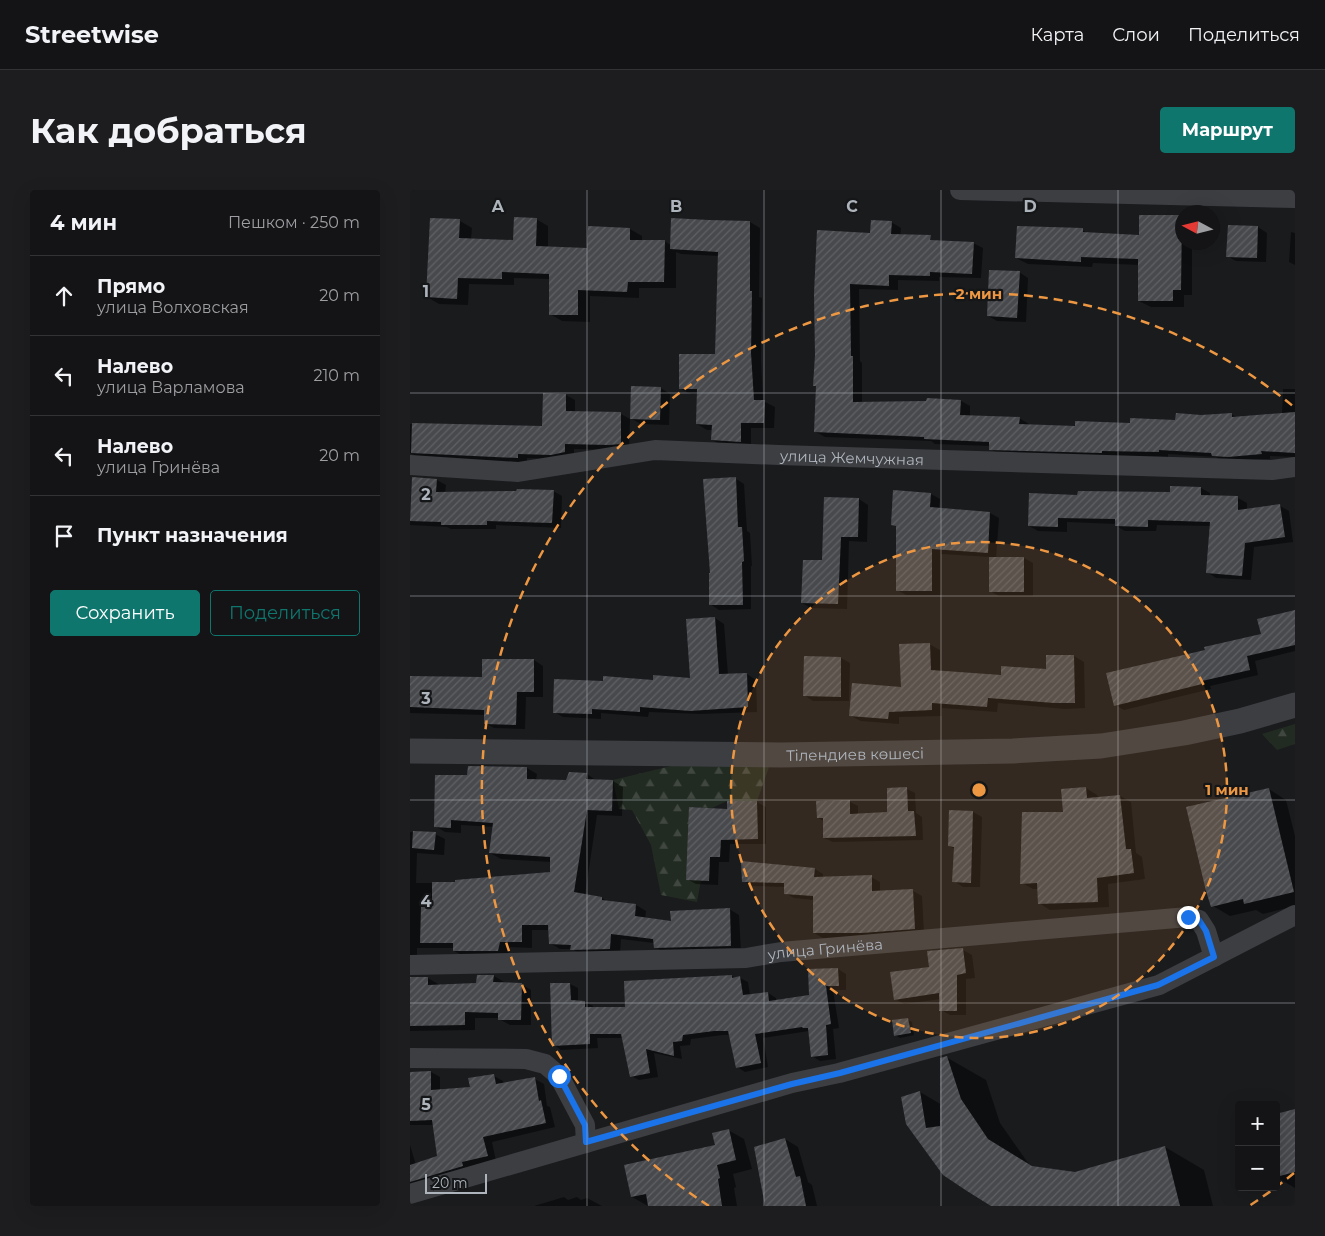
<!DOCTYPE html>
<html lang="ru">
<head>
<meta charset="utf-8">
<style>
  body { margin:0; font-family:Montserrat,sans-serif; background:#1d1d1f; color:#f1f3f6 }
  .controls { position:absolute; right:15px; bottom:15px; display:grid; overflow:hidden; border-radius:5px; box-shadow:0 5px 20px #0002 }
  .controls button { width:45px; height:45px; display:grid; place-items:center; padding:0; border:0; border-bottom:1px solid #333335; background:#141416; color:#f1f3f6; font:25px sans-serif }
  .compass { position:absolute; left:765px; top:15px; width:45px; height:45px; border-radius:50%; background:#141416; box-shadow:0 5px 20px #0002; rotate:277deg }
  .scale { position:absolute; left:15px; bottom:12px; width:62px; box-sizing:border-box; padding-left:5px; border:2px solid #aeb4bc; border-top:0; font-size:14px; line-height:18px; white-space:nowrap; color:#aeb4bc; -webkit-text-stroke:4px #151618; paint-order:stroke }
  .stop { position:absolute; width:15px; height:15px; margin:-11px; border:4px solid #1a73e8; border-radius:50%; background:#fff }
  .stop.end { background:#1a73e8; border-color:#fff; box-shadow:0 1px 5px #0008 }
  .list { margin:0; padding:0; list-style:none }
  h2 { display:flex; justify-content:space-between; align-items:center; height:65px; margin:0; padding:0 20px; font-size:21px }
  h2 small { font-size:16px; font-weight:400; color:#9d9ea1 }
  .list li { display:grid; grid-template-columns:32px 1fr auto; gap:15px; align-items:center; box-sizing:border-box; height:80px; padding:0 20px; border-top:1px solid #333335 }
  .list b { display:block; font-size:19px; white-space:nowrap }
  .list p { margin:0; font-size:16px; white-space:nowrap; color:#9d9ea1 }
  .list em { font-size:16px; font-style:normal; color:#9d9ea1 }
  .actions { display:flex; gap:10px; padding:15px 20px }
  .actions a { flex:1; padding:11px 0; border:1px solid #0f766e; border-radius:5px; text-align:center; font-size:18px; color:#0f766e }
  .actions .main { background:#0f766e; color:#fff }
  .icon { flex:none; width:28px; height:28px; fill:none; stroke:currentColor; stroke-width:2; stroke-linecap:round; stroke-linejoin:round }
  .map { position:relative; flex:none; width:885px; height:1016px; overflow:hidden; border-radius:5px }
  header { display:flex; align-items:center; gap:30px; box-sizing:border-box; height:70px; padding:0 25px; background:#141416; border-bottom:1px solid #333335 }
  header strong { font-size:24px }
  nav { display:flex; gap:28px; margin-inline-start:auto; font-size:18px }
  .intro { display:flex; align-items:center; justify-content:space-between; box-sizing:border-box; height:120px; padding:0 30px }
  h1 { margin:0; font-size:35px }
  .button { padding:12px 22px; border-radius:5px; background:#0f766e; color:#fff; font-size:18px; font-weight:700 }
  main { display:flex; gap:30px; padding:0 30px }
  aside { flex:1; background:#141416; border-radius:5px; box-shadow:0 5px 20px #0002 }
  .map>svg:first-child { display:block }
  .forest { fill:url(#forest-firs) }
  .shadow { fill:#0007 }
  .building { fill:url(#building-hatch) }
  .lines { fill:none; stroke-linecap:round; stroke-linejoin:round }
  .minor { stroke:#3c3e42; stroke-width:20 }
  .tertiary { stroke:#3c3e42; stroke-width:25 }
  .route { stroke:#1a73e8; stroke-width:6 }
  .grid { fill:none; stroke:#aeb4bc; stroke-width:1; stroke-opacity:0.55 }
  .ring { fill:none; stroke:#ed9742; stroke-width:2.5; stroke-dasharray:9 6 }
  .labels { text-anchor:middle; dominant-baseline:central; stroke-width:4.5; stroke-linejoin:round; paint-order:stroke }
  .street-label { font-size:15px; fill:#aeb4bc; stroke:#151618 }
  .grid-label { font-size:16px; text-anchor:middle; font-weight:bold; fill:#aeb4bc; stroke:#151618; stroke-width:4.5; stroke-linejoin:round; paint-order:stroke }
  .centre { fill:#ed9742; stroke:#151618; stroke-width:2.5 }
  .ring-label { font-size:15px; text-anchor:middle; font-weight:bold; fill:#ed9742; stroke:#151618; stroke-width:4.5; stroke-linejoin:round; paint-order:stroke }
</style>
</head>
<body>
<header>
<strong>Streetwise</strong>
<nav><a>Карта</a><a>Слои</a><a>Поделиться</a></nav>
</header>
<div class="intro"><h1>Как добраться</h1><a class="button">Маршрут</a></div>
<main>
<aside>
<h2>4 мин<small>Пешком · 250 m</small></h2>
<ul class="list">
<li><svg class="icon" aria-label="ahead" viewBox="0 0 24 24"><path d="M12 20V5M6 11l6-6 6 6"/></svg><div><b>Прямо</b><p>улица Волховская</p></div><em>20 m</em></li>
<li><svg class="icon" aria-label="left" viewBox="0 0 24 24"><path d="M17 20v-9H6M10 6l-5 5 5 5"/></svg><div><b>Налево</b><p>улица Варламова</p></div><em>210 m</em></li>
<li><svg class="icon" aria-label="left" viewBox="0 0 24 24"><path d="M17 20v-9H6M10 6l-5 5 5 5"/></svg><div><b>Налево</b><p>улица Гринёва</p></div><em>20 m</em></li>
<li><svg class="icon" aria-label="arrive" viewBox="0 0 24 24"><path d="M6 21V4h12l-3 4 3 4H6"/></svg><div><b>Пункт назначения</b></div></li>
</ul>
<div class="actions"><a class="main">Сохранить</a><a>Поделиться</a></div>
</aside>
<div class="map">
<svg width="885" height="1016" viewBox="0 0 885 1016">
  <defs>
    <pattern id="forest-firs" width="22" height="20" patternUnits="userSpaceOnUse" patternTransform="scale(1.25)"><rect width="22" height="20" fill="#222b22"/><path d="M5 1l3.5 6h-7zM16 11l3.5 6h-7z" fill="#404740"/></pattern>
    <pattern id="building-hatch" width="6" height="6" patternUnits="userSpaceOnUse" patternTransform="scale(1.25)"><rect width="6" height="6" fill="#47494d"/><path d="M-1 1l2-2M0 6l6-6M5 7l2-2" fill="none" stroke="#5f6165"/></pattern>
  </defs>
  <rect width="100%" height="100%" fill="#1a1b1d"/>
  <path class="forest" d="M 885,534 L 885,554 L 867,560 L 852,544 Z
    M 282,571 L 359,577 L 347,611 L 317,611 L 302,618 L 279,617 L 291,690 L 287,712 L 251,705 L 241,655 L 222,620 L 209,619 L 203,590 Z"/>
  <path class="shadow" d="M 771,27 L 772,27 L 772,52 L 782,52 L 782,105 L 774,105 L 774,117 L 741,117 L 729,111 L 730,75 L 683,73 L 682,77 L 618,74 L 606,68 L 672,40 L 679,44 L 730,46 Z
    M 126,29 L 138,36 L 138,57 L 178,59 L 220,39 L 232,46 L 232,51 L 254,51 L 261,55 L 340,32 L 350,38 L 349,107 L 352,108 L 351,170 L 353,211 L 365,217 L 364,238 L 341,238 L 341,257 L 313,256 L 302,250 L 303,240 L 297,240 L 287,234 L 288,204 L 281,204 L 271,199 L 306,165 L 309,66 L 271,64 L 266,62 L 266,98 L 229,98 L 229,108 L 180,106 L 180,132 L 152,131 L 140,124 L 140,89 L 104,88 L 104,95 L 59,94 L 58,115 L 29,114 L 17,107 L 50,31 L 62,38 L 61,49 L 104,51 Z
    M 481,32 L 491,38 L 490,48 L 495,51 L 563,53 L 573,58 L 571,88 L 529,87 L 529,91 L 488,90 L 488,100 L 449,99 L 450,171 L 452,173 L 452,213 L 518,212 L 518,209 L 551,211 L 560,216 L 560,227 L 609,228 L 619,234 L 619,236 L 666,237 L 766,231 L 791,226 L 821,224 L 828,228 L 872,224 L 873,199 L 885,199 L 885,267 L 860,266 L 860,269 L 828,271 L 812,271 L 806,267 L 758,264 L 758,267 L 590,264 L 580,259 L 580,256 L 525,254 L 521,251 L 415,247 L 406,242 L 407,197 L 404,195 L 406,165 L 461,44 Z
    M 848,37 L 857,43 L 856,72 L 826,71 L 817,66 Z
    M 881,42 L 885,43 L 885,75 L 879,72 Z
    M 609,82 L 618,88 L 616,132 L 587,131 L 578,126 Z
    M 251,198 L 260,204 L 259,235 L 231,234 L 222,229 Z
    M 134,205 L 156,205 L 165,210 L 165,222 L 211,224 L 220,229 L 219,258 L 209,260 L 164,259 L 164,267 L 151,269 L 117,268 L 117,273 L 11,268 L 0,263 L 0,234 L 133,237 Z
    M 2,288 L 27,290 L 36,295 L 35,303 L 143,301 L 152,306 L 151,338 L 86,335 L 86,339 L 41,339 L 37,337 L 0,335 Z
    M 325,288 L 334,294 L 337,341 L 340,343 L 342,376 L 341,376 L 341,419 L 309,420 L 300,414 Z
    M 791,298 L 800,303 L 800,307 L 828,308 L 837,313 L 837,320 L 870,316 L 879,321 L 883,352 L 844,357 L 841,390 L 806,388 L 797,382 L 801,336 L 747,335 L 746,341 L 715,341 L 706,336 L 706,334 L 657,332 L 657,342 L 628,341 L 619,336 L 669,306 L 761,303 Z
    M 521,304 L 530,309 L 529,319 L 580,323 L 589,328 L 586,368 L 614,368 L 623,373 L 623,406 L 589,406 L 580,401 L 580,367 L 531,364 L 531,405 L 496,405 L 487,400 L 487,337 L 482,334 Z
    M 449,309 L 458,315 L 457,352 L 439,351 L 437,419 L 401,418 L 392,413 Z
    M 885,422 L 885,461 L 845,471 L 848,485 L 800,496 L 801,499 L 714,520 L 705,515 L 796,461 L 852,445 Z
    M 305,428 L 314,434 L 318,485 L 337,484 L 346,490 L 347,522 L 290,524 L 239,522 L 238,527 L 191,523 L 191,529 L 153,527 L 144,522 L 194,492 L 281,489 Z
    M 519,454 L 530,460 L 530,482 L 592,487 L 638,481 L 664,466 L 674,472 L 675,518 L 655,519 L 588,513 L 587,522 L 532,518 L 532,526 L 489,527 L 489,534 L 451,531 L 441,526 L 492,498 Z
    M 431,468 L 440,473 L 439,511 L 403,511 L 394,505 Z
    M 124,470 L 133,476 L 133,507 L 116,507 L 115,539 L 84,538 L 75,533 L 75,525 L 0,523 L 0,486 L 73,488 Z
    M 117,578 L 127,584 L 126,590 L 157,591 L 177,584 L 187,591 L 203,591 L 213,597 L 212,626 L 187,625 L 175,705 L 192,708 L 198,712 L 226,715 L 236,721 L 235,729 L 262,732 L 319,719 L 329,725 L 331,762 L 255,763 L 245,757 L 244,753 L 211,749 L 210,764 L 172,765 L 162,759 L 150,759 L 140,753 L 140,740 L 122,740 L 122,758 L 100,757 L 98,766 L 54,766 L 44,761 L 44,758 L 7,758 L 7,770 L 0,774 L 0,642 L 25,644 L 35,649 L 34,665 L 7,663 L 6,693 L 46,693 L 141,683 L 141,672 L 91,669 L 80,663 L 84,637 L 51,635 L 51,643 L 35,642 L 25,636 L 58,586 Z
    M 676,598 L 687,605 L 688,608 L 710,606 L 721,612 L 726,663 L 732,667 L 735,689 L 698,694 L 699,717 L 640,720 L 629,713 L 628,699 L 623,699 L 612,693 L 654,623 Z
    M 497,599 L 505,603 L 506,623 L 512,627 L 513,650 L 423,652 L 414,648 L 414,631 L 408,628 L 440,612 L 448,616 L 448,625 L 479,623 Z
    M 859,599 L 876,610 L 885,646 L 885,716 L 853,724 L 846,720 L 820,726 L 803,716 Z
    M 347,612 L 356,617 L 356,654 L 320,654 L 319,672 L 309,672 L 308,695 L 286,694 L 277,689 L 319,620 Z
    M 540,621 L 563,622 L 572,627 L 570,697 L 553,697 L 544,691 L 545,659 L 539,656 Z
    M 405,679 L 413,684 L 413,688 L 461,687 L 470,692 L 470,702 L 503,701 L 512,706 L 514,743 L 461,747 L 413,748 L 404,743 L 404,710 L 384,708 L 375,703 L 375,697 L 342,696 L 333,691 Z
    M 553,760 L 562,765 L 565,788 L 556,789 L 556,825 L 540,825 L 531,820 L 531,809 L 494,814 L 485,809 Z
    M 428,779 L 436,784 L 436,800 L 423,800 L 429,838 L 423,839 L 426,869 L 410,871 L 402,866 L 399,841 L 353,848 L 358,877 L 335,882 L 327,877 L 320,845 L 313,845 L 281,849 L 280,855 L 270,856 L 272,869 L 244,863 L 248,887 L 229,890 L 221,886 L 213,848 L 187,848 L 188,858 L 151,860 L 144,855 L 142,794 L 160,794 L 168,798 L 168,811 L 175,812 L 183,816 L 183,819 L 217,818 L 322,786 L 326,788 L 330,788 L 338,792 L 340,805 L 358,803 L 366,808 L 366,811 L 400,806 Z
    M 84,786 L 94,792 L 94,794 L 111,794 L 121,800 L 121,835 L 100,835 L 89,829 L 90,828 L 65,828 L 65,840 L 0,841 L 0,788 L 18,788 L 28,794 L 28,795 L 67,794 L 68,787 Z
    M 498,830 L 502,832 L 504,845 L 490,848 L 485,845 Z
    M 536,867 L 576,890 L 590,933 L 618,973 L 625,978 L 665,984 L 755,957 L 794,980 L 803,1016 L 582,1016 L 497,933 L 510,902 L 532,915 Z
    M 21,882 L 30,887 L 30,900 L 61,898 L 84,886 L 93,891 L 94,894 L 125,889 L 134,894 L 137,916 L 140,917 L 145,937 L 82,952 L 86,971 L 0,995 L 0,955 L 6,975 L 28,967 L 24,935 L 0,935 L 0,883 Z
    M 885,920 L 885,998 L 866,987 L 866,925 Z
    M 318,940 L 334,949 L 342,979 L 323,984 L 326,997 L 324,998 L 327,1016 L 238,1016 L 222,1007 L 307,956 Z
    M 375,949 L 388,957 L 398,992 L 402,995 L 407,1016 L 357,1016 Z
    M 154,1007 L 158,1010 L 167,1007 L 171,1010 L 177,1008 L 192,1016 L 124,1016 Z"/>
  <path class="building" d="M 729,25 L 772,25 L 771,100 L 763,100 L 763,111 L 728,111 L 728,69 L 671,67 L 671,72 L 605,68 L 607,36 L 673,38 L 673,42 L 729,45 Z
    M 104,27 L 127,28 L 126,56 L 177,58 L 178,36 L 220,38 L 220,50 L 255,50 L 254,92 L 218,92 L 217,102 L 168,100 L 168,125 L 139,125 L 139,84 L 92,82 L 92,89 L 48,88 L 47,109 L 16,107 L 20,28 L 50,29 L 49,48 L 103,50 Z
    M 261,28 L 299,30 L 340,31 L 340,101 L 342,101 L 341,163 L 344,210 L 355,210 L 354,233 L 331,233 L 331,252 L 301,250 L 302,235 L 286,234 L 287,199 L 269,199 L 269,164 L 305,164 L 308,62 L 260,59 Z
    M 461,30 L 482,31 L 481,44 L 521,45 L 520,50 L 564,52 L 562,84 L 520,82 L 520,86 L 479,85 L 479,96 L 440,94 L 441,166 L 443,166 L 443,212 L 516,211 L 517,208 L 551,210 L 550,225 L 610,227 L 609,234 L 665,236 L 665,231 L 720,233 L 720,228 L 765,230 L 766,223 L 791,225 L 822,223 L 822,227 L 885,222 L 885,263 L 851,261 L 852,264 L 818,267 L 802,266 L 801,263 L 749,260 L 749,262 L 692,261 L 692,263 L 579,260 L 579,252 L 514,249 L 514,247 L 404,242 L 406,196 L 403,196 L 405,165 L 404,104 L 407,40 L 460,43 Z
    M 818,35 L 848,36 L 847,68 L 816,67 Z
    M 579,80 L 610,81 L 607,128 L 577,126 Z
    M 221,196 L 251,197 L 250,230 L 220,229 Z
    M 133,203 L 156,204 L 156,221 L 211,222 L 211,254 L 199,255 L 155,254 L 155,262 L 141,265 L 108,264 L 108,268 L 1,263 L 2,233 L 132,236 Z
    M 2,287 L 27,289 L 26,302 L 106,301 L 107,299 L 144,300 L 142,333 L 77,331 L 77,335 L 31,335 L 31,332 L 0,331 Z
    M 326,287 L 328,337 L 332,337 L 334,371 L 332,372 L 333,415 L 299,415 L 299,383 L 300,383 L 293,289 Z
    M 760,296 L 791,297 L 791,305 L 828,306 L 828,320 L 870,314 L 875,347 L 835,353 L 832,386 L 796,383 L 800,332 L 738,330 L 738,337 L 705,336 L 705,329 L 648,328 L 648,337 L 618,336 L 619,303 L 667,305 L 668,301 L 760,302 Z
    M 483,300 L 521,303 L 520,317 L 580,322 L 578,363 L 522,359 L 522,401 L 486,401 L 486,336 L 481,335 Z
    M 414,307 L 449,308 L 448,347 L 431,347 L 428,414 L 391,413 L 393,370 L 412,370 Z
    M 579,367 L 614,367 L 614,402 L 579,402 Z
    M 885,420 L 885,455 L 837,466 L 840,480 L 792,491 L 792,494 L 704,516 L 696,483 L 795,460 L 794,457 L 851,444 L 847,429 Z
    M 305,427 L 309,484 L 337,483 L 338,517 L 280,521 L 230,517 L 230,522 L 182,519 L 182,524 L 143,523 L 144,489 L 193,491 L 193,486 L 243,490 L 243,485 L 280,488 L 276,429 Z
    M 520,453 L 521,480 L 591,485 L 591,476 L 636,479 L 636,465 L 664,465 L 665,513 L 644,513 L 578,508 L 577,517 L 522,513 L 522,520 L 479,522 L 478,529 L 439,526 L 442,493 L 491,497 L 489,454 Z
    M 394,466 L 431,467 L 431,507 L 393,506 Z
    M 72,469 L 124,469 L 124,502 L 107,502 L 106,535 L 74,534 L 74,520 L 0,517 L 0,486 L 72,487 Z
    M 58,576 L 117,577 L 117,589 L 156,590 L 159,582 L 177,583 L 176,589 L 203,590 L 202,621 L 177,620 L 164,702 L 192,707 L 192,710 L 226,714 L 225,726 L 261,731 L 260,721 L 320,718 L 321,756 L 244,758 L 243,749 L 201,744 L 200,759 L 160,760 L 161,755 L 139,754 L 138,735 L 112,735 L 112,752 L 90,752 L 88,761 L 43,761 L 43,753 L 10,753 L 11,717 L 22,717 L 22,692 L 45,692 L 45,690 L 140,682 L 140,667 L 79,663 L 83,633 L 41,630 L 41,638 L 24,637 L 25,585 L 57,585 Z
    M 497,597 L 498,621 L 504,621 L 506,646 L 413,648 L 413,628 L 407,628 L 406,611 L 440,610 L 440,624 L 477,622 L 477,598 Z
    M 676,597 L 677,608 L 710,605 L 716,659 L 721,659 L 724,683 L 687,688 L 688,712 L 628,714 L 627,693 L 610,694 L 612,622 L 653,622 L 651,599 Z
    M 859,598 L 884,702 L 834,714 L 833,709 L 801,717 L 796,701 L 776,617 Z
    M 317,611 L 347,611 L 348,649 L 311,650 L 310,667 L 300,667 L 299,691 L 276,690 L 279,617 L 317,619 Z
    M 539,620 L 563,621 L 561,693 L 542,692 L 544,657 L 538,656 Z
    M 3,641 L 26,642 L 24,660 L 2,658 Z
    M 331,671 L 405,678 L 404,687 L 462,685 L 462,701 L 503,699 L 505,739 L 452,743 L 403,743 L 403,706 L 374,704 L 374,693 L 332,692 Z
    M 553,758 L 556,783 L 547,785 L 547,821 L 529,821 L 529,803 L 484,810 L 480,782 L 519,777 L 517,761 Z
    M 428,778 L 429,796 L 416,796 L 421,834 L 416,835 L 418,865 L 401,867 L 398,838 L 393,838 L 392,837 L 345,844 L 351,873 L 326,878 L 318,841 L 304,841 L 273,845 L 272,851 L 263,852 L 264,866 L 236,859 L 240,883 L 220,887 L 211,844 L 180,844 L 180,854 L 142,856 L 140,793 L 160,793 L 161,810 L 175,811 L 175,817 L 215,817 L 214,791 L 322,785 L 322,788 L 330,786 L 333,805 L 358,802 L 359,811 L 399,805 L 398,779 Z
    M 67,785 L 84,785 L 83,792 L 112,793 L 111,830 L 88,830 L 88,823 L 55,822 L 55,835 L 0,836 L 0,787 L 18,787 L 18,795 L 66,793 Z
    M 498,828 L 501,843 L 484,846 L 482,830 Z
    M 537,866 L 551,909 L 578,949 L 622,976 L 665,982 L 755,956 L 770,1016 L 581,1016 L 557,1001 L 533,985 L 496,934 L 491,907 L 510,901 L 516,938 L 530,936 L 530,868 Z
    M 21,881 L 21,900 L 60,897 L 58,888 L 84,884 L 86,894 L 125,887 L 129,911 L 131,910 L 136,933 L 73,947 L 78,966 L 52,972 L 53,976 L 0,992 L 0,975 L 27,966 L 22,930 L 0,931 L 0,882 Z
    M 885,919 L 885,982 L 866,987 L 866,924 Z
    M 319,939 L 326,970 L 307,975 L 310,988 L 308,989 L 312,1016 L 238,1016 L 236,1004 L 221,1007 L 214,975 L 305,955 L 302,943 Z
    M 375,948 L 386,987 L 390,986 L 396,1016 L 355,1016 L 344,957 Z"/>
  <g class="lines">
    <g class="minor">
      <path d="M 550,0 L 885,8"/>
      <path id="s1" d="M 0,275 L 108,282 L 245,260 L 369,265 L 862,280 L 885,277"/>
      <path id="s2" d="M 0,775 L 336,768 L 371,762 L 778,727 L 789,730 L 796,741 L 804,767"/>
      <path d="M 0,868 L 116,869 L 135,874 L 149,886 L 175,935 L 176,953"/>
      <path d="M 0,1004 L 382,893 L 429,883 L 749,795 L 885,725"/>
    </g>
    <path class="tertiary" id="s3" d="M 0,561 L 371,565 L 603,561 L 691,556 L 774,543 L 830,531 L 885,515"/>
  </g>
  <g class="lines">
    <path class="route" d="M 149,886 L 175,935 L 176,952 L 382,894 L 430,883 L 748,795 L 804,767 L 796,741 L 789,730 L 778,727"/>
  </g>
  <path class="grid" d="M 177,0 L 177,1016M 354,0 L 354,1016M 531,0 L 531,1016M 708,0 L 708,1016M 0,203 L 885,203M 0,406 L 885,406M 0,610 L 885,610M 0,813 L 885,813"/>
  <circle cx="569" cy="600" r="248" fill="#ed9742" fill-opacity=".12"/>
  <g class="ring">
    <circle cx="569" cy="600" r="248"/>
    <path d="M884 983A496 496 0 0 1 839 1016M299 1016A496 496 0 1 1 884 217"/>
  </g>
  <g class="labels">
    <g class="street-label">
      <text stroke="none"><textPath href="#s1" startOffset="444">улица Жемчужная</textPath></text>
      <text stroke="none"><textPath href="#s3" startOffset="445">Тілендиев көшесі</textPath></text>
      <text stroke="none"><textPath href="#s2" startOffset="416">улица Гринёва</textPath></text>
    </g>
  </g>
  <g class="grid-label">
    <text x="88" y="22">A</text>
    <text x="266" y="22">B</text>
    <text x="442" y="22">C</text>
    <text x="620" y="22">D</text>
    <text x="16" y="107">1</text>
    <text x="16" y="310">2</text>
    <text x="16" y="514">3</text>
    <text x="16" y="717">4</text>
    <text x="16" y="920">5</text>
  </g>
  <circle cx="569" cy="600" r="8" class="centre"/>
  <g class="ring-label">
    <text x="569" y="109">2 мин</text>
    <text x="817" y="605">1 мин</text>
  </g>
</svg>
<div class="controls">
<button>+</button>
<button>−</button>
</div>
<svg class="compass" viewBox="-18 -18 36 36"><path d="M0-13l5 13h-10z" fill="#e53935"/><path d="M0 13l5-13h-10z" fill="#9d9ea1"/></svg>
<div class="scale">20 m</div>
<div class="stop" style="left:149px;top:886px"></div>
<div class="stop end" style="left:778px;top:727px"></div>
</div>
</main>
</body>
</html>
